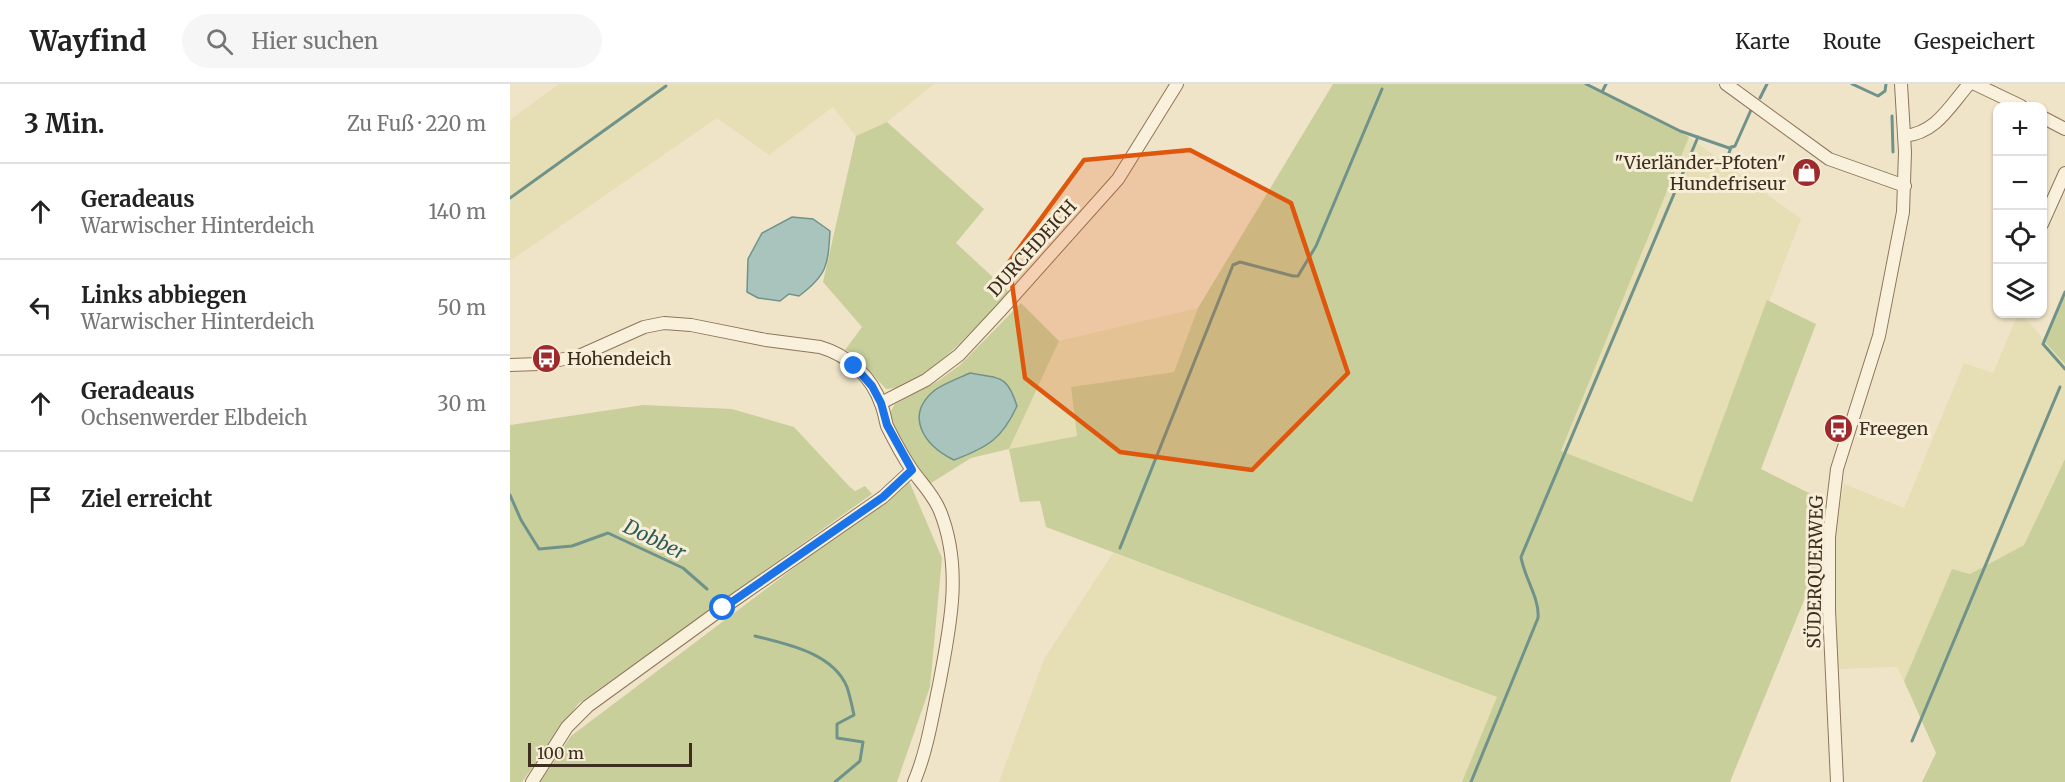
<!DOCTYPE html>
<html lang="de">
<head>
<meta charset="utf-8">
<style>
  body { margin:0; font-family:Merriweather,serif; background:#f6f6f6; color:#222 }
  .controls { position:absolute; right:18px; top:18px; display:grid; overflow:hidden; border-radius:12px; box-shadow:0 2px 4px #0004 }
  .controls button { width:54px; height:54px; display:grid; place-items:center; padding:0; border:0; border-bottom:2px solid #e0e0e0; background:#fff; color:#222; font:30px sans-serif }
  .scale { position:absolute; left:18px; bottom:15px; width:164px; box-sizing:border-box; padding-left:6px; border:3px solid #3d2e20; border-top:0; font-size:16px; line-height:21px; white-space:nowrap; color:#3d2e20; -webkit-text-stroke:4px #f7eed8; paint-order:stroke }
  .stop { position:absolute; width:18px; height:18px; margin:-14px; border:4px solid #1a73e8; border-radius:50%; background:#fff }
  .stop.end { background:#1a73e8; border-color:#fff; box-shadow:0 2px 6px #0008 }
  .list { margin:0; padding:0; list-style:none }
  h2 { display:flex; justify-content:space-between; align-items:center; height:78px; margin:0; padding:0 24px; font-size:26px }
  h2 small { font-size:20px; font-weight:400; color:#767676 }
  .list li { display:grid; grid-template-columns:39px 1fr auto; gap:18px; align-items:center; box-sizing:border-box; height:96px; padding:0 24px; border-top:2px solid #e0e0e0 }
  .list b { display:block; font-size:22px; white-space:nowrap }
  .list p { margin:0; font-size:20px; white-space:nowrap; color:#767676 }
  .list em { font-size:20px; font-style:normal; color:#767676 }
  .icon { flex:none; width:33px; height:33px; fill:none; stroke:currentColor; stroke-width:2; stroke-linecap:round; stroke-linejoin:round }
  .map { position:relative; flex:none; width:1555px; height:698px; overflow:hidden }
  header { display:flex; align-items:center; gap:36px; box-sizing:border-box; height:84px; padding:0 30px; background:#fff; border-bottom:2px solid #e0e0e0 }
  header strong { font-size:28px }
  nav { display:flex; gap:33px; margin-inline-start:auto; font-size:21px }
  .search { width:420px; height:54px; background:#f6f6f6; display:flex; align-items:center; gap:15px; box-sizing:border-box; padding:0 21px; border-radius:33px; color:#767676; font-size:22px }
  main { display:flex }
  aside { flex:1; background:#fff }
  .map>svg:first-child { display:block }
  .farmland { fill:#e6deb5 }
  .green { fill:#c9cf9b }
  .water { fill:#a9c4bc; stroke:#6f938a; stroke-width:1.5 }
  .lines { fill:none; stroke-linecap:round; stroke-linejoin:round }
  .stream { stroke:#6f938a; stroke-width:3 }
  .minor-casing { stroke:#8d765c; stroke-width:14 }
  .minor { stroke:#faf1dc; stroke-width:12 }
  .route { stroke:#1a73e8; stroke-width:8 }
  .marked { fill:#df570d; fill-opacity:0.2; stroke:#df570d; stroke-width:4.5; stroke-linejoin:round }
  .labels { text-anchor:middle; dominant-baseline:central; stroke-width:6; stroke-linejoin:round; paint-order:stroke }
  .poi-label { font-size:18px; fill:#3d2e20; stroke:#f7eed8; text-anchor:start }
  .street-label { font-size:18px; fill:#3d2e20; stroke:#f7eed8 }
  .water-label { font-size:20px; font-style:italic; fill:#2f5d5a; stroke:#f7eed8 }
</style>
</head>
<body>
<header>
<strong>Wayfind</strong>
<div class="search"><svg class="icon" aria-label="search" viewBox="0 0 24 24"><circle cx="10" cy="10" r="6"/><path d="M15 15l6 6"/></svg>Hier suchen</div>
<nav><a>Karte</a><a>Route</a><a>Gespeichert</a></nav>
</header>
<main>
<aside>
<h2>3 Min.<small>Zu Fuß · 220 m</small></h2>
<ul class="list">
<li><svg class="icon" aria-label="ahead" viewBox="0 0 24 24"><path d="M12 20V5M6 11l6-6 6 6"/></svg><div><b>Geradeaus</b><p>Warwischer Hinterdeich</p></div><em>140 m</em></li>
<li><svg class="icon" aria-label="left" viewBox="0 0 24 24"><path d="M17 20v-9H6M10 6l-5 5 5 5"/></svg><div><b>Links abbiegen</b><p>Warwischer Hinterdeich</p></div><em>50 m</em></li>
<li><svg class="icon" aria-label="ahead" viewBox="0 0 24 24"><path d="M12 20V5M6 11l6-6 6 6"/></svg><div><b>Geradeaus</b><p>Ochsenwerder Elbdeich</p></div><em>30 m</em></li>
<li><svg class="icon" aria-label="arrive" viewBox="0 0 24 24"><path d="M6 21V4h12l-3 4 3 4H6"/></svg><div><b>Ziel erreicht</b></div></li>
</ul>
</aside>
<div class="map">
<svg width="1555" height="698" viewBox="0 0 1555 698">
  <rect width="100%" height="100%" fill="#f0e4c8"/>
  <path class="farmland" d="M 49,0 L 424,0 L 377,38 L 346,52 L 323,23 L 259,71 L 207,34 L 0,177 L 0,36 Z
    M 1179,53 L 1291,135 L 1182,418 L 1051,367 Z
    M 688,224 L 664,288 L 561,303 L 567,352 L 499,365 L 549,257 Z
    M 1508,230 L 1512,230 L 1555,280 L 1555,375 L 1514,461 L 1460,490 L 1442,485 L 1394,597 L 1387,583 L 1327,585 L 1325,449 L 1334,400 L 1394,424 L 1454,279 L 1483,289 Z
    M 603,469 L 988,613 L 952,698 L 489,698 L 534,575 Z"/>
  <path class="green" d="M 823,0 L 1076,0 L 1179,53 L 1051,367 L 1182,418 L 1257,216 L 1306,240 L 1251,385 L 1315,417 L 1306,487 L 1220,698 L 952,698 L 987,613 L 536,443 L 530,417 L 510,418 L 499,365 L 461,374 L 418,401 L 381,338 L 381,327 L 385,320 L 428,297 L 450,281 L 511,219 L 549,257 L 499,365 L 567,352 L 561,303 L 664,288 L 688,224 Z
    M 377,38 L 474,125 L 446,159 L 499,208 C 472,235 415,305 376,305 L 344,270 L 335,266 L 352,243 L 313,198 L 346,52 Z
    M 1555,210 L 1555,280 L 1533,256 Z
    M 133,321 L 222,325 L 284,343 L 339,402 L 345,407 L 355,402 L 362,410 L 68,620 L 12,698 L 0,698 L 0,341 Z
    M 1555,375 L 1555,698 L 1412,698 L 1426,669 L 1394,597 L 1442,485 L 1460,490 L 1514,461 Z
    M 399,397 L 432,474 L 420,603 L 387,698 L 30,698 L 61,652 Z"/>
  <path class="water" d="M 282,133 L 303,135 L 320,147 C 318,182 317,191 289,212 L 279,210 L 270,217 L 248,214 L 237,208 L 238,175 L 252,149 Z
    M 460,289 C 490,295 497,290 507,322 C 492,355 478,363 444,376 C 415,362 393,332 425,306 C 435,299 449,294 460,289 Z"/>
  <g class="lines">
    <path class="stream" d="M 1076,0 L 1170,47 L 1219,64 L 1225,62 L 1241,26
      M 1342,0 L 1368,12 L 1375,7 L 1376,0
      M 1092,8 L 1096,0
      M 1250,14 L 1257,0
      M 1382,32 L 1383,68
      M 1218,72 L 1221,63
      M 0,114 L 156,2
      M 1555,208 L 1533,260 L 1555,285
      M 0,411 L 11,436 L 29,465 L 62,462 L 98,449 L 173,484 L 197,505
      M 610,464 L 723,181 L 730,178 L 783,192 L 788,192 L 806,162 L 872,5
      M 245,552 C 277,560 323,569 337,603 C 340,612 342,622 344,631 L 327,640 L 327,654 L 353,658 L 350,677 L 325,698
      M 1402,657 L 1550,303
      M 961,698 L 1028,534 C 1030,515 1014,493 1011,473 L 1188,53"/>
    <defs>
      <path id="minor" d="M 1216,0 L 1319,75 L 1395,102
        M 1465,0 L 1511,22
        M 1532,33 L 1555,45
        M 1394,52 C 1426,49 1439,23 1459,0
        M 1532,140 L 1555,89
        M 0,281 L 29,280 L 69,272 L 134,243 L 154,239 L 181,241 L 256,256 L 310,263 C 338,271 362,293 371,320 C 374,327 375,335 377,342 C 384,356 393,373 402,386 C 412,400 423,410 430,427 C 453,484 440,543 429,601 C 422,634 417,667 404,698
        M 371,319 L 416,296 L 449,271 L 491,226 L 608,95 L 667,0
        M 22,698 L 57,643 L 78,622 L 213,524 L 373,413 L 402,386
        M 1327,698 L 1319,526 L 1319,453 L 1327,385 L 1369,252 L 1393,128 L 1395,68 L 1391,0"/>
    </defs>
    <use href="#minor" class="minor-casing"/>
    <use href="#minor" class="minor"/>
  </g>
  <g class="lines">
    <path class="route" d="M 213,524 L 373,413 L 402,386 L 377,341 L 371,319 L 362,302 L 344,282"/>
  </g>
  <path class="marked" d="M 680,66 L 781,119 L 838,289 L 742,386 L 610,368 L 515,294 L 499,178 L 574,76 Z"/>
  <defs>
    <symbol id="shop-disc" viewBox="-11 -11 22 22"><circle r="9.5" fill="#9e2a2b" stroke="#f7eed8"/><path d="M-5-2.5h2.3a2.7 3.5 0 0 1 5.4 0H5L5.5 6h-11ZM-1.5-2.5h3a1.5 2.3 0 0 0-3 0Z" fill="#fff"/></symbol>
    <symbol id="bus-disc" viewBox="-11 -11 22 22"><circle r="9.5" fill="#9e2a2b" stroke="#f7eed8"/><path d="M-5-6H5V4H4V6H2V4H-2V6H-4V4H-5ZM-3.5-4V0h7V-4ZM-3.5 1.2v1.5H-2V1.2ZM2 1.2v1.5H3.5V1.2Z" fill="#fff"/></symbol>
  </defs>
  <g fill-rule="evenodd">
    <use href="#shop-disc" x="1280" y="72" width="33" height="33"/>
    <use href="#bus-disc" x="20" y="258" width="33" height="33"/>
    <use href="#bus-disc" x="1312" y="328" width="33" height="33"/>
  </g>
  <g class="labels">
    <g class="poi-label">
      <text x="1276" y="78" text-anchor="end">"Vierländer-Pfoten"<tspan x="1276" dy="21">Hundefriseur</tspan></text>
      <text x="57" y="274">Hohendeich</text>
      <text x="1349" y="344">Freegen</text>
    </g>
    <g class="street-label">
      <text transform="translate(522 164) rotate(-48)">DURCHDEICH</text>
      <text transform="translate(1305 488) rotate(-89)">SÜDERQUERWEG</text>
    </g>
    <g class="water-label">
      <text transform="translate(145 455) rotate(26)">Dobber</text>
    </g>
  </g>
</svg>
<div class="controls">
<button>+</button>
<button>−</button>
<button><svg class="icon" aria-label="locate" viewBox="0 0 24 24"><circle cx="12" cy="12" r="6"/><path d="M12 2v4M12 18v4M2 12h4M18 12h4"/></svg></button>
<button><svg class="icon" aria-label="layers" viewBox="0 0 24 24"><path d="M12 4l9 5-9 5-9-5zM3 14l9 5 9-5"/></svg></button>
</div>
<div class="scale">100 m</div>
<div class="stop" style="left:213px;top:524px"></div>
<div class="stop end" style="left:344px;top:282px"></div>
</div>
</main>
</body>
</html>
